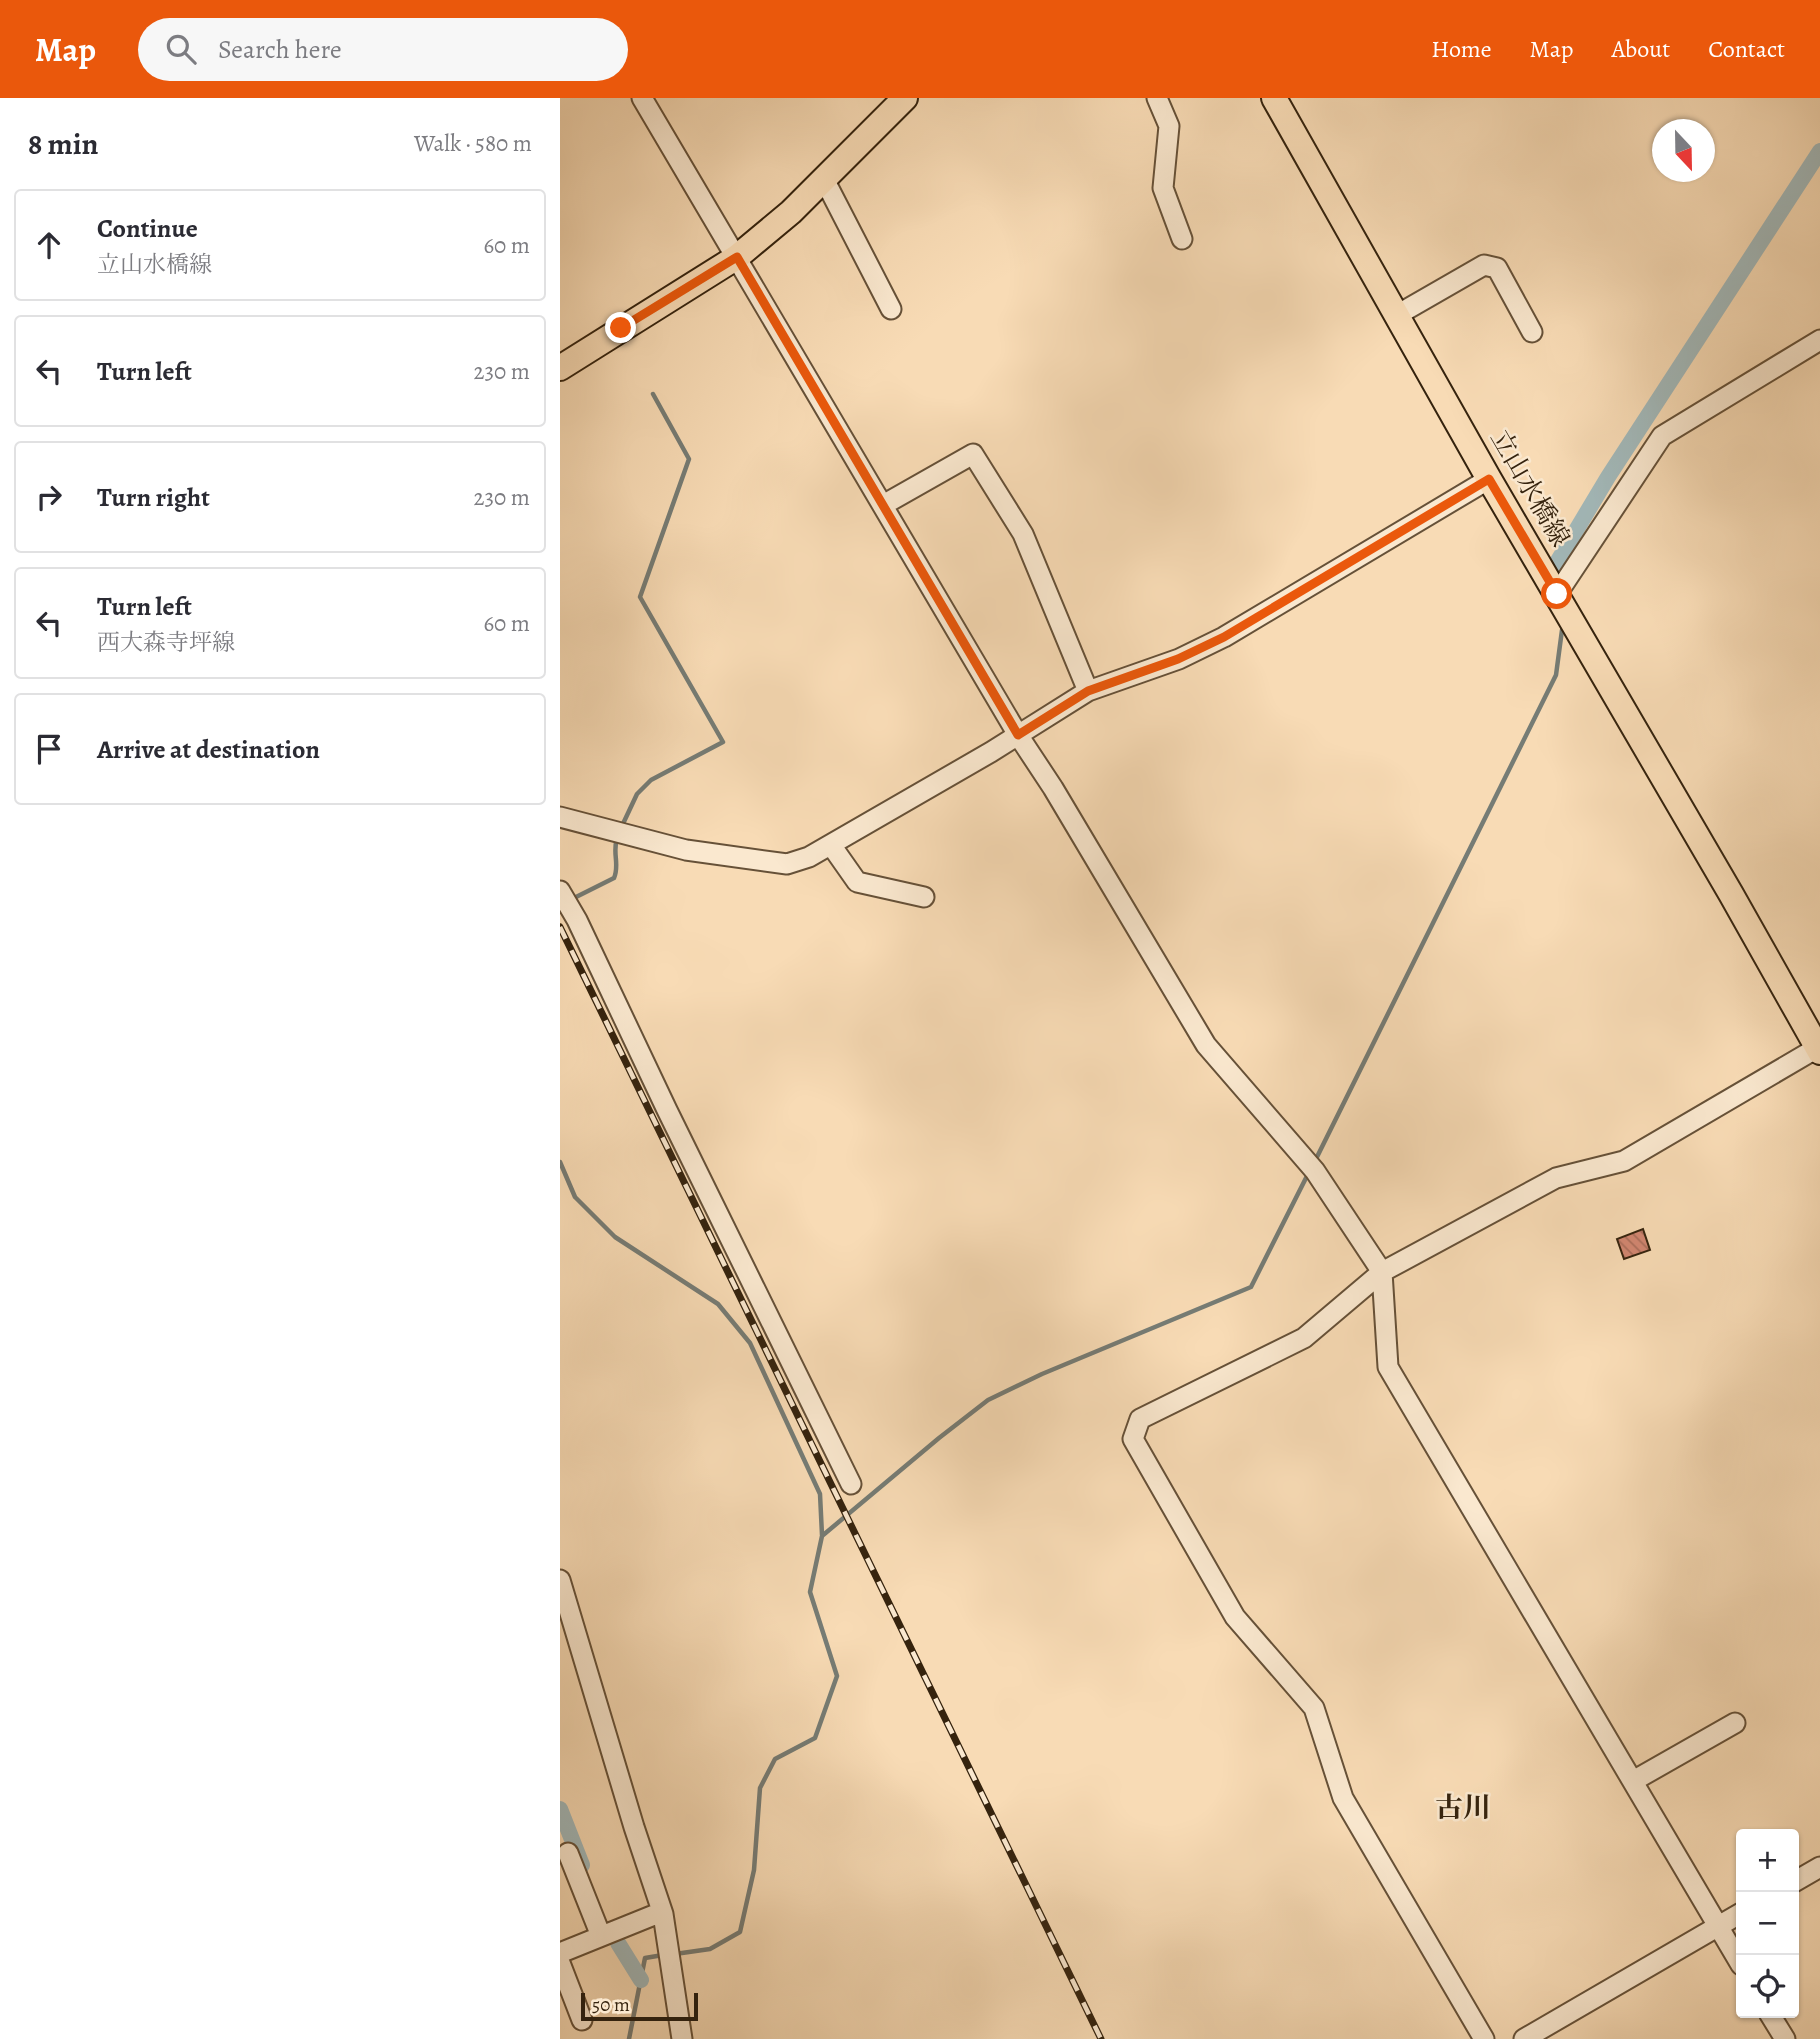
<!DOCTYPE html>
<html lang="en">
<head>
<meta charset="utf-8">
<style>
  body { margin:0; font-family:Alegreya,"Noto Serif JP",serif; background:#f7f7f7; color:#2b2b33 }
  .controls { position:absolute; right:21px; bottom:21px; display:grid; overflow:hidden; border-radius:7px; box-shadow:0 2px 5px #0004 }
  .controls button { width:63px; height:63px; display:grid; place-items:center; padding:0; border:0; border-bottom:2px solid #e1e1e2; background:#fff; color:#2b2b33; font:35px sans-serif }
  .compass { position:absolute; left:1092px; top:21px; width:63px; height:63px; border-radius:50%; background:#fff; box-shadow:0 2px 5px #0004; rotate:158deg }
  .scale { position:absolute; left:21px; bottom:18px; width:117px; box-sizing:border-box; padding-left:7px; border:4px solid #35230e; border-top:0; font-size:19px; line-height:24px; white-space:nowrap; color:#35230e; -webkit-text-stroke:5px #fae8cf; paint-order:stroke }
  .stop { position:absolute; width:21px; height:21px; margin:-16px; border:5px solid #ea580c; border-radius:50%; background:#fff }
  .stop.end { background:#ea580c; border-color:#fff; box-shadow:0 2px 7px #0008 }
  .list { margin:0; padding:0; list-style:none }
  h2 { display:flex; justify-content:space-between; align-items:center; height:91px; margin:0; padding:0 28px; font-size:30px }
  h2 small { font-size:23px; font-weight:400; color:#7c7c81 }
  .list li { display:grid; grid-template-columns:46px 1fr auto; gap:21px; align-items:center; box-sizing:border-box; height:112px; margin:0 14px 14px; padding:0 14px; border:2px solid #e1e1e2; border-radius:7px }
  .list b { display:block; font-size:26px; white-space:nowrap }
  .list p { margin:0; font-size:23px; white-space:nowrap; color:#7c7c81 }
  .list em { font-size:23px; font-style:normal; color:#7c7c81 }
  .icon { flex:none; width:38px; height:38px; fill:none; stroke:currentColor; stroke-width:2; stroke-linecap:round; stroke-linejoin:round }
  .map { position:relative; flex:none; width:1260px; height:1941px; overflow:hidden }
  header { display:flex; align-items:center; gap:42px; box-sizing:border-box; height:98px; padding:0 35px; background:#ea580c; color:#fff }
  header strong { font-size:33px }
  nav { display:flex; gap:38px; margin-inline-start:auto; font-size:24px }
  .search { width:490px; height:63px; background:#f7f7f7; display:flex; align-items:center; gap:18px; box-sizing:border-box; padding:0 24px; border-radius:38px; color:#7c7c81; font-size:26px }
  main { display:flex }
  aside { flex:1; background:#fff }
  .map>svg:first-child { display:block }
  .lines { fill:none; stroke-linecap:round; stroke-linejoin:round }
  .stream { stroke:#767c75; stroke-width:4.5 }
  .canal { stroke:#a2b8b9; stroke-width:16 }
  .building { fill:url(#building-back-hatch); stroke:#35230e; stroke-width:2 }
  .minor-casing { stroke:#665138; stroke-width:23 }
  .major-casing { stroke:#35230e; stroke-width:28 }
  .minor { stroke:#fae8cf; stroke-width:19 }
  .major { stroke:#f8dbb5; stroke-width:24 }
  .rail-casing { stroke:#35230e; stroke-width:7 }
  .rail { stroke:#fae8cf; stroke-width:4.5; stroke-dasharray:13; stroke-linecap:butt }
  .route { stroke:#ea580c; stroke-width:9 }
  .labels { text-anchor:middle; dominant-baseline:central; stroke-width:5; stroke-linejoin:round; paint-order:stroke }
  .street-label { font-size:26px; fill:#35230e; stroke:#fae8cf }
  .neighbourhood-label { font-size:28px; font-weight:bold; fill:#35230e; stroke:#fae8cf }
</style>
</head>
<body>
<header>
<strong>Map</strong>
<div class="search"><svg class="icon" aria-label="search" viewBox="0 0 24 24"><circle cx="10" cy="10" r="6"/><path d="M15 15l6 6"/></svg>Search here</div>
<nav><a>Home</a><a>Map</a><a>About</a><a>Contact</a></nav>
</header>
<main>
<aside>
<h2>8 min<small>Walk · 580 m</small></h2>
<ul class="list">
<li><svg class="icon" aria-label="ahead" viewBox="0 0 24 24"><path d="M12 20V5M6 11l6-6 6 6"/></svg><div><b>Continue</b><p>立山水橋線</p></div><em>60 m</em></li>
<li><svg class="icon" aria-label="left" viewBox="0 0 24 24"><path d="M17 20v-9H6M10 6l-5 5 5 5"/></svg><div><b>Turn left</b></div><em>230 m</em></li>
<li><svg class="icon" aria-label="right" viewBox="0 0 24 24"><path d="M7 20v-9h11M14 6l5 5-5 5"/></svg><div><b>Turn right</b></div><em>230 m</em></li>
<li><svg class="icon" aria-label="left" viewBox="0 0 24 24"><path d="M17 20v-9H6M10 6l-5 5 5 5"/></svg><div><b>Turn left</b><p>西大森寺坪線</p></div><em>60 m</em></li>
<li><svg class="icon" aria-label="arrive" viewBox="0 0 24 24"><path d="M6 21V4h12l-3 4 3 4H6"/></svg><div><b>Arrive at destination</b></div></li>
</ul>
</aside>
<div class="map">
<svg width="1260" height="1941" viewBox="0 0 1260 1941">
  <defs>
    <pattern id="building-back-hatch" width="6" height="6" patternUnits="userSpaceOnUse" patternTransform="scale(1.75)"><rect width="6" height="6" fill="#d38772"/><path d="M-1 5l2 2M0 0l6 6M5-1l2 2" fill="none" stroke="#ac6e5c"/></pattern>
  </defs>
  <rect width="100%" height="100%" fill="#f8dbb5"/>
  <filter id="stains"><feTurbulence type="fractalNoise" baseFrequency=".00286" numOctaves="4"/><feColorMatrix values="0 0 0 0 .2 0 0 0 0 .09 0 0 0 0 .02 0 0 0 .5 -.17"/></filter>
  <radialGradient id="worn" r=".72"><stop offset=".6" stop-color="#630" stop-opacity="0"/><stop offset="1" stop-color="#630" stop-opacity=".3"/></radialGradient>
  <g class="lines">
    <path class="stream" d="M 61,730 L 77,696 L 91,682 L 163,644 L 80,499 L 129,361 L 93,296
      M 10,802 L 54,780 C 60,767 52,754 57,741
      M 0,1064 L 15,1099 L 55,1139 L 158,1206 L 190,1245 L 260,1396 L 262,1437
      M 754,1065 L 996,577 L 1002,532
      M 115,1856 L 150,1851 L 180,1834 L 194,1772 L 200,1690 L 215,1661 L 255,1640 L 277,1578 L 250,1494 L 262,1438 L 379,1340 L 428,1302 L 482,1276 L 691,1189 L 748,1076
      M 69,1941 L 85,1860 L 103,1857"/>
    <path class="canal" d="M 997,476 L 996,466 L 1048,379 L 1260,53
      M 0,1711 L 22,1767
      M 58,1845 L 81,1882"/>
  </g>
  <path class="building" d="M 1083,1131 L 1090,1152 L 1064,1161 L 1057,1141 Z"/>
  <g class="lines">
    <defs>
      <path id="minor" d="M 82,0 L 458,637 L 493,690 L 646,947 L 755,1073 L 822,1174 L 828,1269 L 1181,1867
        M 597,0 L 609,28 L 603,90 L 622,141
        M 264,81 L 331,211
        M 837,217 L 924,167 L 937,170 L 972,234
        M 323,407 L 413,356 L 463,436 L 528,593
        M 997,496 L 1102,338 L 1260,242
        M 0,719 L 126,752 L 227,766 L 249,759 L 431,654 L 528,593 L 619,561 L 664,539 L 929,381
        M 271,747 L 297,784 L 364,799
        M 0,793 L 17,822 L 107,1012 L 291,1386
        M 0,1482 L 74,1729 L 103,1816 L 122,1941
        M 1073,1683 L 1175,1625
        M 8,1755 L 41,1838
        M 1234,1784 L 1260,1769
        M 0,1855 L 99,1815 L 103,1816
        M 0,1865 L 22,1922
        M 1209,1915 L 1225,1941
        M 924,1941 L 783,1700 L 754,1610 L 675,1519 L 573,1341 L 580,1321 L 744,1240 L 822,1174 L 996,1080 L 1064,1063 L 1257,950
        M 964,1941 L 1181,1815"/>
      <path id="major" d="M 714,0 L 929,381 L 1171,796 L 1260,954
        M 0,270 L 177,159 L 231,114 L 345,0"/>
    </defs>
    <use href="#minor" class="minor-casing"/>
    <use href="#major" class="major-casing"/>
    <use href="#minor" class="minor"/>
    <use href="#major" class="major"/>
    <defs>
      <path id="rail" d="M 0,829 L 541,1941"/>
    </defs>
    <use href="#rail" class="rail-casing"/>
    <use href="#rail" class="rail"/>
  </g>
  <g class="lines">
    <path class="route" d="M 61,230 L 177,159 L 458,637 L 528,593 L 618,561 L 664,539 L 929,381 L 997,496"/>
  </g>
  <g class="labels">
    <g class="street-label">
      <text transform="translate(970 390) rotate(60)">立山水橋線</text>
    </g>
    <g class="neighbourhood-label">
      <text x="903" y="1710">古川</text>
    </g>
  </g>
  <rect width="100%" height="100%" filter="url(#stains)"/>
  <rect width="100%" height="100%" fill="url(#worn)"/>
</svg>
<div class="controls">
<button>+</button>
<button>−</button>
<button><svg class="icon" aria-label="locate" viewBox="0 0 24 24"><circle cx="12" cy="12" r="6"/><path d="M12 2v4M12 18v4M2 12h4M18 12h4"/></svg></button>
</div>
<svg class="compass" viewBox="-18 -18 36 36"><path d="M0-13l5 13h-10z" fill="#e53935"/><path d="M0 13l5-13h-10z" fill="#7c7c81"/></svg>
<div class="scale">50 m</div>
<div class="stop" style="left:997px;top:496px"></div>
<div class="stop end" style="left:61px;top:230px"></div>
</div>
</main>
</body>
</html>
